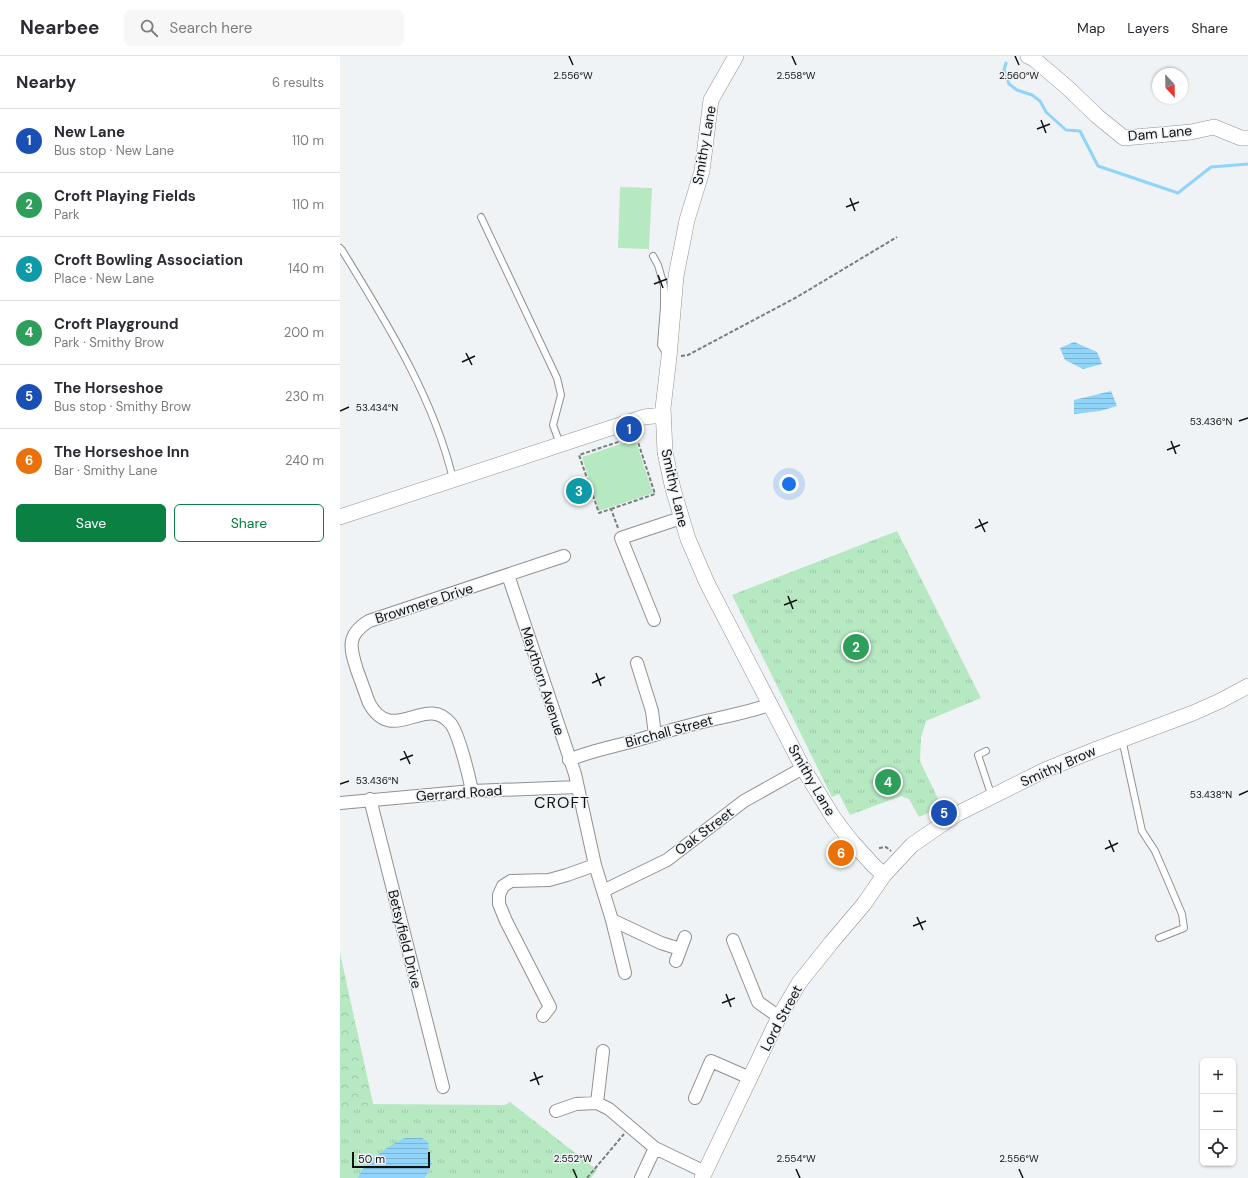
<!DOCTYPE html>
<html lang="en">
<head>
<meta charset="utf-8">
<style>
  body { margin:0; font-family:"DM Sans",sans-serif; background:#f7f7f7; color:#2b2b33 }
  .controls { position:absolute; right:12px; bottom:12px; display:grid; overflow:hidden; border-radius:6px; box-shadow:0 1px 3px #0004 }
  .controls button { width:36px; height:36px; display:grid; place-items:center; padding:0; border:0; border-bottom:1px solid #e1e1e2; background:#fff; color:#2b2b33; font:20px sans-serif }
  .compass { position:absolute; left:812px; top:12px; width:36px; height:36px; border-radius:50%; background:#fff; box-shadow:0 1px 3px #0004; rotate:158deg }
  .scale { position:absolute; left:12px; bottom:10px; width:78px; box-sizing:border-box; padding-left:4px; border:2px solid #101111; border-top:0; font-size:11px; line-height:14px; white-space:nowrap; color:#101111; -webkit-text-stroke:3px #f0f3f6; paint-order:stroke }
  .you { position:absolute; left:449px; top:428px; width:14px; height:14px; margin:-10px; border:3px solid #fff; border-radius:50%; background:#1a73e8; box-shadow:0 0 0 6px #1a73e833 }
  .badge { display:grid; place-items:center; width:26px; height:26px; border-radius:50%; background:#0b8043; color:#fff; font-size:13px; font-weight:700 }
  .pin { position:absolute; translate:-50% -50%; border:2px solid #fff; box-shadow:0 1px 4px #0006 }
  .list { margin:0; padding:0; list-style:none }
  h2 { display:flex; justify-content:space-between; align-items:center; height:52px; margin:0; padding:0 16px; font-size:17px }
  h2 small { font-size:13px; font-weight:400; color:#7c7c81 }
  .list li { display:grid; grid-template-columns:26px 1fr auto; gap:12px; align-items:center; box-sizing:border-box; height:64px; padding:0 16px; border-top:1px solid #e1e1e2 }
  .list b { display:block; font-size:15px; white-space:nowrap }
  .list p { margin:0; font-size:13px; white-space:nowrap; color:#7c7c81 }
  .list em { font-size:13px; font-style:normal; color:#7c7c81 }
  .actions { display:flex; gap:8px; padding:12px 16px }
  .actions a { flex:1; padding:9px 0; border:1px solid #0b8043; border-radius:6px; text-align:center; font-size:14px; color:#0b8043 }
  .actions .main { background:#0b8043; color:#fff }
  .icon { flex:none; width:22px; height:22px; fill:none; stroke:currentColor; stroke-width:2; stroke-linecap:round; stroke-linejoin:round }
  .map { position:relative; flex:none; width:908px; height:1122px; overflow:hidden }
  header { display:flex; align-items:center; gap:24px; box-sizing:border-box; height:56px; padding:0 20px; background:#fff; border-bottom:1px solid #e1e1e2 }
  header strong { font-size:19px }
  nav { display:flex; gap:22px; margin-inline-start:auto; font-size:14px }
  .search { width:280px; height:36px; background:#f7f7f7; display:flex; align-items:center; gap:10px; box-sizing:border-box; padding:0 14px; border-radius:6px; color:#7c7c81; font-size:15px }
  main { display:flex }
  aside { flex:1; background:#fff }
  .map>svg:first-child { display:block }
  .grass { fill:url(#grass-tufts) }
  .forest { fill:url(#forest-crowns) }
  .pitch { fill:#b6e9c2 }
  .water { fill:url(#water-rules) }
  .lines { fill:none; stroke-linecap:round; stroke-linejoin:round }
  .stream { stroke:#90d4f9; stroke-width:3 }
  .service-casing { stroke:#8e9193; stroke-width:8 }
  .minor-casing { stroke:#8e9193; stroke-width:14 }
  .tertiary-casing { stroke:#8e9193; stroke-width:16 }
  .path { stroke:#7a7c7d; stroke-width:2; stroke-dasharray:4 2; stroke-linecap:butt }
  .service { stroke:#fff; stroke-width:6 }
  .minor { stroke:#fff; stroke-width:12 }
  .tertiary { stroke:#fff; stroke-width:15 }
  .ticks { fill:none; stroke:#101111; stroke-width:1.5 }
  .labels { text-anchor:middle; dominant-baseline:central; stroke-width:3; stroke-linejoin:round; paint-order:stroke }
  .street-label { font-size:14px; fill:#101111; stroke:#f0f3f6 }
  .quarter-label { font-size:16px; letter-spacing:1px; fill:#101111; stroke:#f0f3f6 }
  .ticks-label { font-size:10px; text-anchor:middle; fill:#101111; stroke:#f0f3f6; stroke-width:3; stroke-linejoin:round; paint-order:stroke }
</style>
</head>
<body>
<header>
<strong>Nearbee</strong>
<div class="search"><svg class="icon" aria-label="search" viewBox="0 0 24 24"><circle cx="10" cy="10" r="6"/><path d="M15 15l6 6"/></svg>Search here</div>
<nav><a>Map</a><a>Layers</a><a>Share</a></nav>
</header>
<main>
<aside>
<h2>Nearby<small>6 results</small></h2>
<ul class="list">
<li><span class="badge" style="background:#1a4fb4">1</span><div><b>New Lane</b><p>Bus stop · New Lane</p></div><em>110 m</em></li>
<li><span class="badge" style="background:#2e9e5b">2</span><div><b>Croft Playing Fields</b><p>Park</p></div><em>110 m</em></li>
<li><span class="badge" style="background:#0f9aa8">3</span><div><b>Croft Bowling Association</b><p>Place · New Lane</p></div><em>140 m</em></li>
<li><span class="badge" style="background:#2e9e5b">4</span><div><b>Croft Playground</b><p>Park · Smithy Brow</p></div><em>200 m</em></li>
<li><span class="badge" style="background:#1a4fb4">5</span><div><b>The Horseshoe</b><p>Bus stop · Smithy Brow</p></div><em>230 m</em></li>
<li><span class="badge" style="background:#e8710a">6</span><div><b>The Horseshoe Inn</b><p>Bar · Smithy Lane</p></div><em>240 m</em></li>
</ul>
<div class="actions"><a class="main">Save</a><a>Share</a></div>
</aside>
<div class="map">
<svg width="908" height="1122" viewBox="0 0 908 1122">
  <defs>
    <pattern id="grass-tufts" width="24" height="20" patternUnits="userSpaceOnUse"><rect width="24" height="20" fill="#b6e9c2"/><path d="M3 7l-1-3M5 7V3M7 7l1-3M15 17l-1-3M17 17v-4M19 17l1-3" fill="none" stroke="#9bc7a6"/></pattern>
    <pattern id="forest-crowns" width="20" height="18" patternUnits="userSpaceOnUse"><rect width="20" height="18" fill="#b6e9c2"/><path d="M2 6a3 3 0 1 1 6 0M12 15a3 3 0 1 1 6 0" fill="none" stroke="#9bc7a6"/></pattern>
    <pattern id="water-rules" width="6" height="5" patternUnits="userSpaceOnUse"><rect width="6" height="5" fill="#90d4f9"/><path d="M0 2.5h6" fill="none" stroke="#7bb5d4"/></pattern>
  </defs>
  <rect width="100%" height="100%" fill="#f0f3f6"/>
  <path class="grass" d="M 557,475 L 641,642 L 586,665 L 581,682 L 580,705 L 602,751 L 579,761 L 569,743 L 561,740 L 510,759 L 499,738 L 492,741 L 392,539 Z
    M 0,898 L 33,1048 L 165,1049 L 170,1046 L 257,1114 L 251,1122 L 85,1122 L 92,1108 L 88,1094 L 50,1090 C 41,1097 20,1110 18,1122 L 0,1122 Z"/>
  <path class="forest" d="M 0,898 L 33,1048 L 0,1059 Z"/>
  <path class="pitch" d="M 280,131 L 312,132 L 309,193 L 278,192 Z
    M 295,383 L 313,437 L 259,455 L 242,401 Z"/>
  <path class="water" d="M 734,286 L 757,296 L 762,308 L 743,313 L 725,304 L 720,292 Z
    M 771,335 L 777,350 L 760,355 L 734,358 L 734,344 Z
    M 65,1082 L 82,1082 L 87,1085 L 89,1089 L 88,1094 L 92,1108 L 85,1122 L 18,1122 C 21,1108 52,1087 65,1082 Z"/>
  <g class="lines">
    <path class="stream" d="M 666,7 L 664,14 L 669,28 L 677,34 L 692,39 L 700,45 L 706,56 L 726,74 L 740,75 L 758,110 L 838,137 L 871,111 L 908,108"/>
    <defs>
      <path id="service" d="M 141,161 L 217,322 L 221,339 L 213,369 L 220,388
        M 0,192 L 2,194 C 46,266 93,340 113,423
        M 313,200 L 318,209 L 324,230 L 324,251 L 321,289 L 326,297
        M 782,683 L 802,775 L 815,795 L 828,825 L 842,858 L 844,872 L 819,882
        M 646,695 L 638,699 L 652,741"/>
      <path id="minor" d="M 168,519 L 235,718 L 255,809 L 272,864 L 285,917
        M 314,564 L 281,482 L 341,462
        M 297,607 L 312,655 L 315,679
        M 229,704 C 250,695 272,691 294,685 C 315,679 337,672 358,667 C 382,661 406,657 429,649
        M 132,735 C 129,720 119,679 111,668 C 86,636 53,691 29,647 C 25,636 21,625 17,614 C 10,592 6,579 29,565 L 224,500
        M 30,743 L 103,1031
        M 0,747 L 132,735 L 238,731
        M 263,835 L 327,804 L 404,745 L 463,712
        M 272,864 L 321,887 L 340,893
        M 393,884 L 418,946 L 439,961
        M 336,905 L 345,881
        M 203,960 L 210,951 L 166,865 L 159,848 L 159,839 L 163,830 L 171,825 L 209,824 L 227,819 L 255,809
        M 355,1042 L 371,1005 L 410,1022
        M 257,1047 L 263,995
        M 216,1055 L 236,1048 L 257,1047 L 269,1053 L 315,1092 L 365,1116
        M 301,1122 L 315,1092"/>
      <path id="tertiary" d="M 396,0 L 371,44 L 362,115 L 347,164 L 336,220 L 329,301 L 323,352 L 325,396 L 329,415 L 333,433 L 348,483 L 367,527 L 463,712 L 493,761 L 501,772 L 513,787 L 534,810 L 544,819
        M 688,0 L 694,3 L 728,32 L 757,60 L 784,82 L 851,76 L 874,71 L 901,82 L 908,82
        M 0,461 L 304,361 L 323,359
        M 362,1122 L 439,961 L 459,927 L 491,887 L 524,848 L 544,819 L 572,789 L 617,758 L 705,714 L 757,693 L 853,657 L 880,645 L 908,630"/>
    </defs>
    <use href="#service" class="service-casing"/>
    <use href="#minor" class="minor-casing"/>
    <use href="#tertiary" class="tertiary-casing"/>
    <path class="path" d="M 341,300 L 348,299 L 457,241 L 557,181
      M 271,453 L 315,438 L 296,380 L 239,399 L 259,457 L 271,453 L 278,472
      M 539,792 L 546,791 L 551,795
      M 247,1122 L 284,1078"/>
    <use href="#service" class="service"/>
    <use href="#minor" class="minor"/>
    <use href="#tertiary" class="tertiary"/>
  </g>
  <path class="ticks" d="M 229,0 L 233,9M 452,0 L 456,9M 675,0 L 679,9M 701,64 L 706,77M 697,73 L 710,68M 510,142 L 515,155M 506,151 L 519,146M 318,219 L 323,232M 314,228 L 327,223M 126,297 L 132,309M 122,306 L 135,300M 0,355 L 9,351M 899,365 L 908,362M 831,385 L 836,398M 827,394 L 840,389M 639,463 L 645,476M 635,472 L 648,466M 448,540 L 453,553M 444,549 L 457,544M 256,617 L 261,630M 252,627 L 265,621M 64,695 L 70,708M 60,704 L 73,699M 0,728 L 9,725M 899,739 L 908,735M 769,784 L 774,796M 765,793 L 778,787M 577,861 L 583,874M 573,870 L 586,865M 386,938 L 391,951M 382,947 L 395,942M 194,1016 L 199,1029M 190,1025 L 203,1020M 233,1113 L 237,1122M 456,1113 L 460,1122M 679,1113 L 683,1122"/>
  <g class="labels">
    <g class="street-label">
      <text transform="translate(820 77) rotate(-5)">Dam Lane</text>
      <text transform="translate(364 89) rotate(-80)">Smithy Lane</text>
      <text transform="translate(335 432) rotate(77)">Smithy Lane</text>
      <text transform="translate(84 547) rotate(-18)">Browmere Drive</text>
      <text transform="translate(203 625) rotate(72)">Maythorn Avenue</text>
      <text transform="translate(329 675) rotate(-15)">Birchall Street</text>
      <text transform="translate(718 710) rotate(-24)">Smithy Brow</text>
      <text transform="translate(472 724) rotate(60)">Smithy Lane</text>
      <text transform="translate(119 737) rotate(-4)">Gerrard Road</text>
      <text transform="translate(364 775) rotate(-37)">Oak Street</text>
      <text transform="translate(65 883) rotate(76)">Betsyfield Drive</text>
      <text transform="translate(441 962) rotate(-62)">Lord Street</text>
    </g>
    <g class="quarter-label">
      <text x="222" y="746">CROFT</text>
    </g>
  </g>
  <g class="ticks-label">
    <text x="233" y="23">2.556°W</text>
    <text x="456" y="23">2.558°W</text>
    <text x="679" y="23">2.560°W</text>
    <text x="37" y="355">53.434°N</text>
    <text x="871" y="369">53.436°N</text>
    <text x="37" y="728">53.436°N</text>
    <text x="871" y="742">53.438°N</text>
    <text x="233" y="1106">2.552°W</text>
    <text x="456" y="1106">2.554°W</text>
    <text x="679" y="1106">2.556°W</text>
  </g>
</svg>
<div class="controls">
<button>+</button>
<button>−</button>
<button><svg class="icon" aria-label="locate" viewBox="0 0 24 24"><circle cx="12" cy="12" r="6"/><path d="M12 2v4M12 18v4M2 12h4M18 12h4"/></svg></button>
</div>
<svg class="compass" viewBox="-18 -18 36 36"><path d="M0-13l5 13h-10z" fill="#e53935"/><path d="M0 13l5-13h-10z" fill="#7c7c81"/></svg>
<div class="scale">50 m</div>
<div class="you"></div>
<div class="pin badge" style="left:289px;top:373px;background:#1a4fb4">1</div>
<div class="pin badge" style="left:516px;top:591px;background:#2e9e5b">2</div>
<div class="pin badge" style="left:239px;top:435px;background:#0f9aa8">3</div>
<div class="pin badge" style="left:548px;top:726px;background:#2e9e5b">4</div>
<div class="pin badge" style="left:604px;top:757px;background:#1a4fb4">5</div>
<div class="pin badge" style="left:501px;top:797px;background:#e8710a">6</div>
</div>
</main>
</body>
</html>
